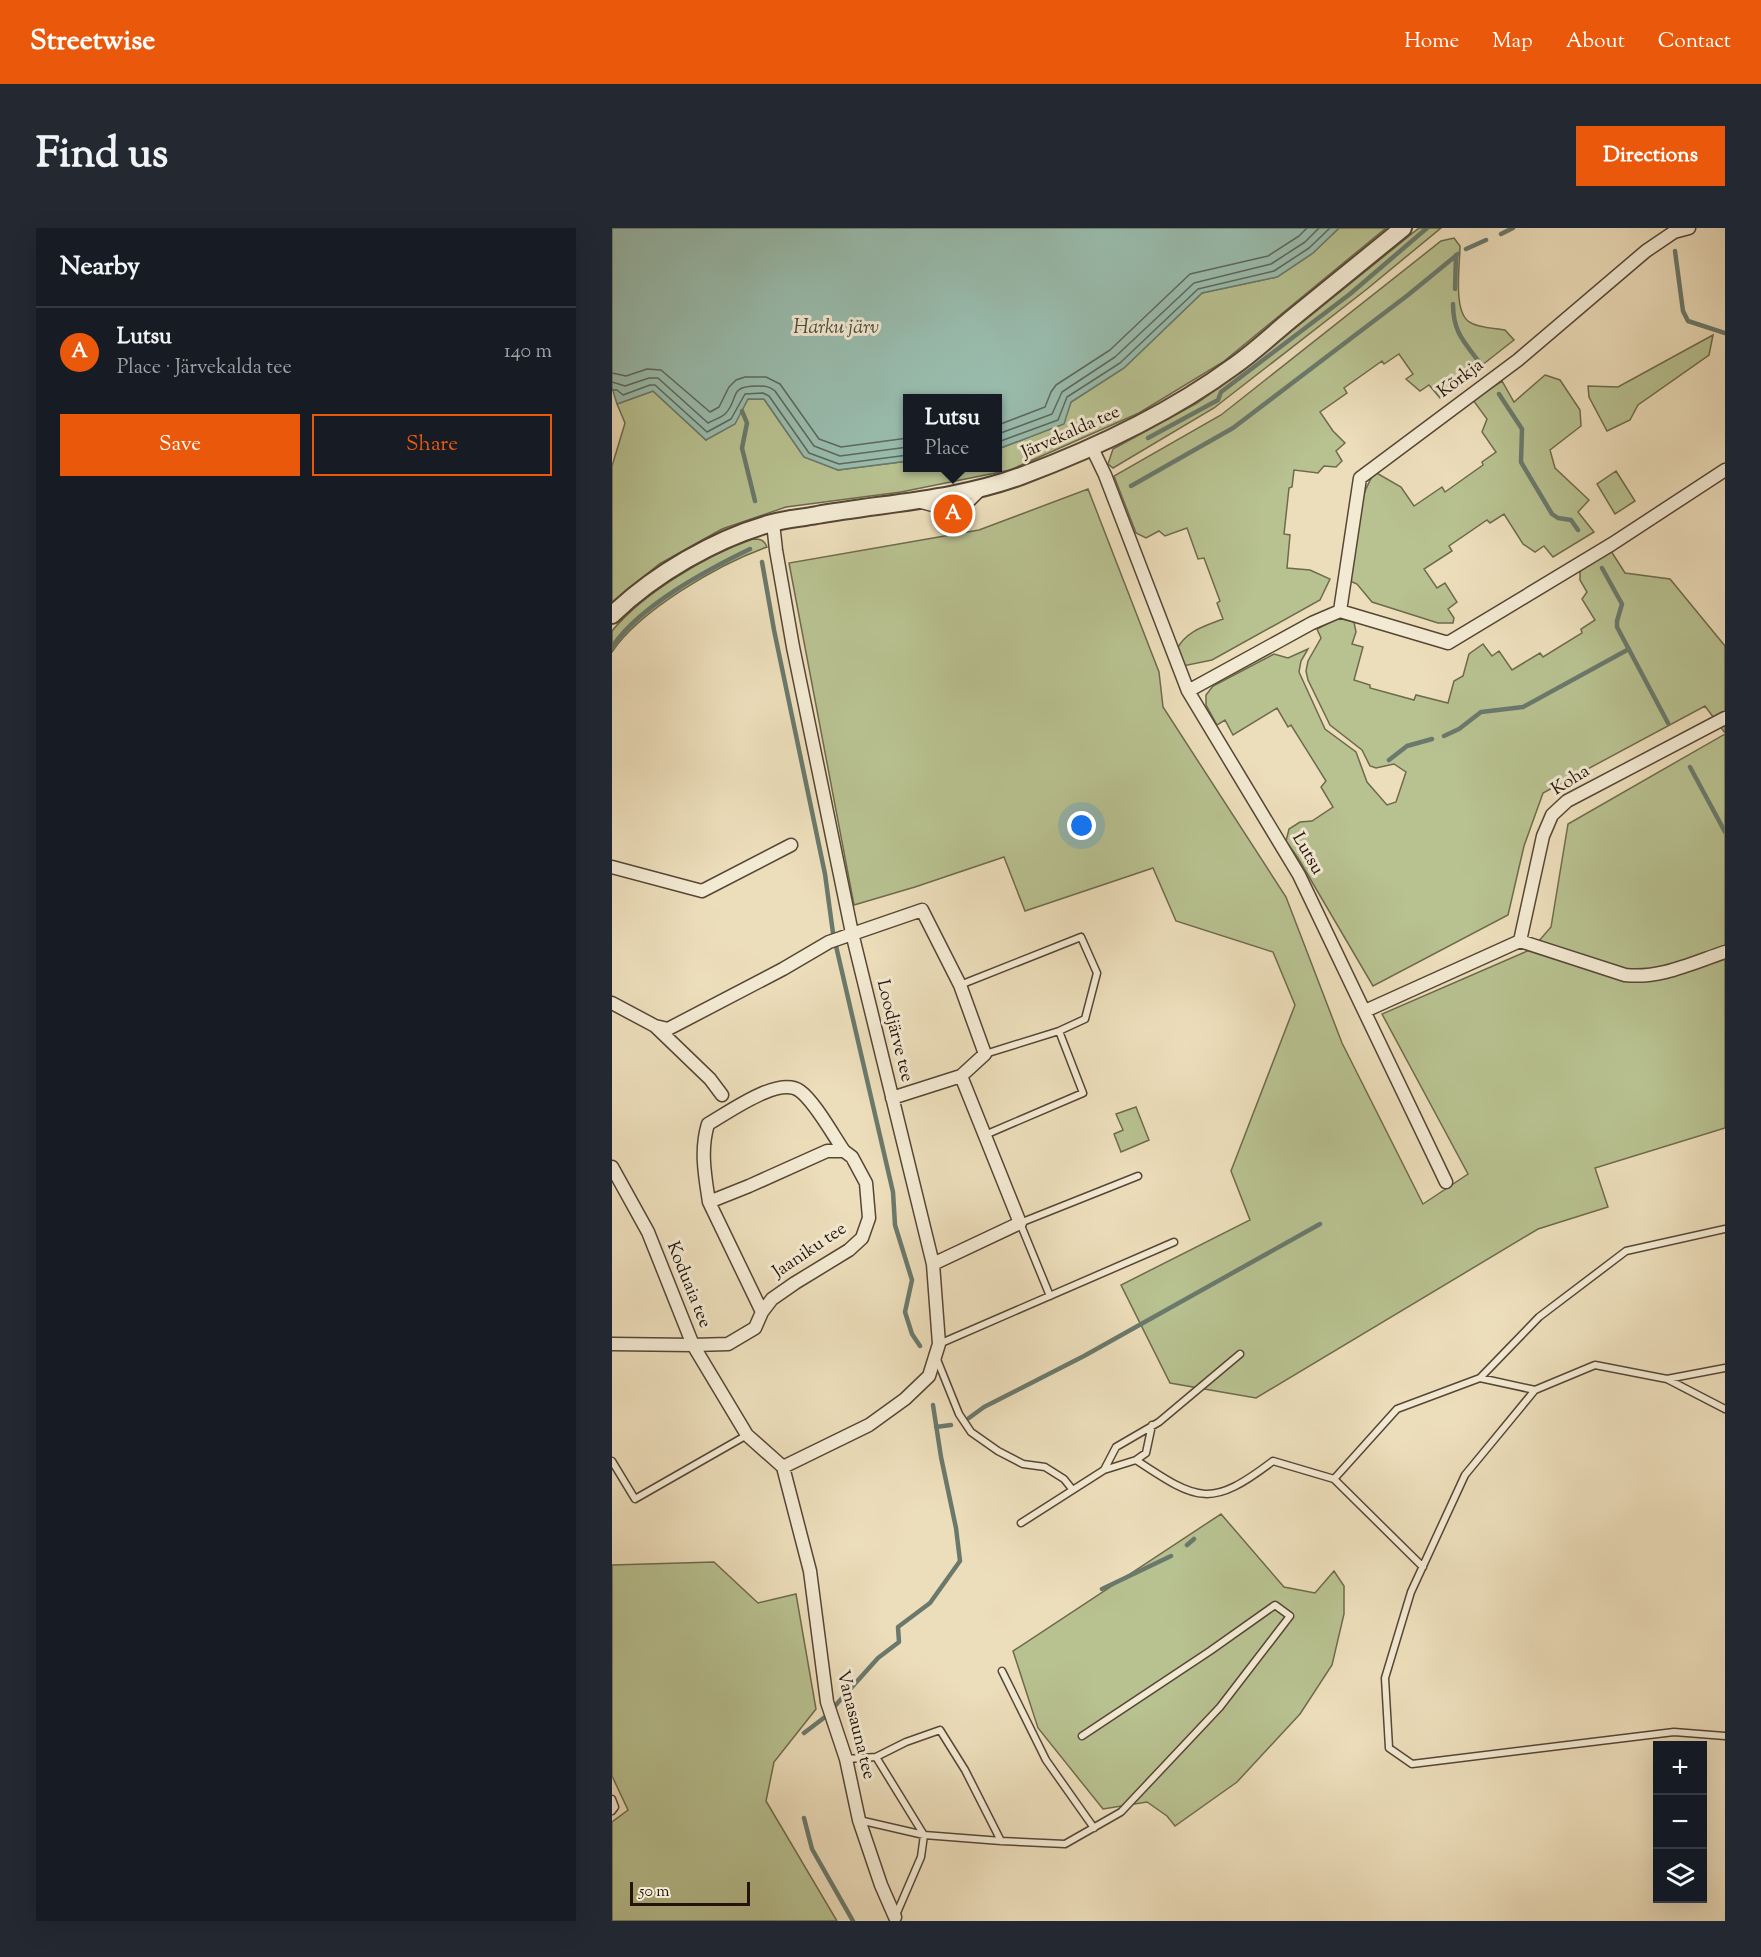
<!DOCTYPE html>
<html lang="en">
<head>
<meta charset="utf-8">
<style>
  body { margin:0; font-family:"Sorts Mill Goudy",serif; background:#242831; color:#f1f3f6 }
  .controls { position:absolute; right:18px; bottom:18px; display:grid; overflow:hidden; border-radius:0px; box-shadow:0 6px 24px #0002 }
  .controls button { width:54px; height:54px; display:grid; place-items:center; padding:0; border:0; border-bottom:2px solid #363941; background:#171b24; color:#f1f3f6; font:30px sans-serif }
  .scale { position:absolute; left:18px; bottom:15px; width:120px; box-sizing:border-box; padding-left:6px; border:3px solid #23140a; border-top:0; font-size:16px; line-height:21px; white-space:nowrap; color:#23140a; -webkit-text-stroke:4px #f3ead3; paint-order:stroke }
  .you { position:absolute; left:470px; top:598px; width:21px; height:21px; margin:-15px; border:4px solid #fff; border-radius:50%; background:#1a73e8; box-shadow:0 0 0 9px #1a73e833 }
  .badge { display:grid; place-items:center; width:39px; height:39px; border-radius:50%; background:#ea580c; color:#fff; font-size:20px; font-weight:700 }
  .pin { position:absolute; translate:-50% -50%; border:3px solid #fff; box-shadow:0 2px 6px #0006 }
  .popup { position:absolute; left:291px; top:166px; width:99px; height:78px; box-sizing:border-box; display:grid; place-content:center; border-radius:0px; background:#171b24; filter:drop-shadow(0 2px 4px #0005); font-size:20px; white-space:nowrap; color:#9ea1a6 }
  .popup b { font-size:22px; color:#f1f3f6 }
  .popup::after { content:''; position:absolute; left:50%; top:100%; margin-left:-12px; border:12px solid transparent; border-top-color:#171b24 }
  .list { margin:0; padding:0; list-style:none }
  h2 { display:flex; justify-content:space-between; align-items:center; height:78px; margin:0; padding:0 24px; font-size:26px }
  h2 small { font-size:20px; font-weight:400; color:#9ea1a6 }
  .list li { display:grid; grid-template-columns:39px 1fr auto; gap:18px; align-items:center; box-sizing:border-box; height:90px; padding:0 24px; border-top:2px solid #363941 }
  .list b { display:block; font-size:22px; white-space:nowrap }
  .list p { margin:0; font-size:20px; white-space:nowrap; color:#9ea1a6 }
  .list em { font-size:20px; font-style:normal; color:#9ea1a6 }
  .actions { display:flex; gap:12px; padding:18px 24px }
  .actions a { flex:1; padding:14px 0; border:2px solid #ea580c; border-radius:0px; text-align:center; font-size:21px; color:#ea580c }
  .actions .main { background:#ea580c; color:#fff }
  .icon { flex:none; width:33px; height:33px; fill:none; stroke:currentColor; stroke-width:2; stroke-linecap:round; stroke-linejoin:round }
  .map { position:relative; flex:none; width:1113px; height:1693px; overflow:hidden; border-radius:0px }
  header { display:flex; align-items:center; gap:36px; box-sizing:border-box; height:84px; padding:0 30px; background:#ea580c; color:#fff }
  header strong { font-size:28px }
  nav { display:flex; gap:33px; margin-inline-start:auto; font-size:21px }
  .intro { display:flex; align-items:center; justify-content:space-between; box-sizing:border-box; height:144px; padding:0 36px }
  h1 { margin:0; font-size:42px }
  .button { padding:15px 27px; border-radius:0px; background:#ea580c; color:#fff; font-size:21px; font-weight:700 }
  main { display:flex; gap:36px; padding:0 36px }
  aside { flex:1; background:#171b24; border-radius:0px; box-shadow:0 6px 24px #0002 }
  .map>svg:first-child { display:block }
  .green { fill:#b8c190; stroke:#6e6a4d; stroke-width:1.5 }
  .water { fill:#99bcad; stroke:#6a796c; stroke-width:1.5 }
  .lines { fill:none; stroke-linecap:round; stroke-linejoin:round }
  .shore { stroke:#5e685c; stroke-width:1.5 }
  .stream { stroke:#6a796c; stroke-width:4.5 }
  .service-casing { stroke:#564636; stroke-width:9 }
  .minor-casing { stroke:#564636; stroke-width:15 }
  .tertiary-casing { stroke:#564636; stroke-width:20 }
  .service { stroke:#f3ead3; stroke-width:6 }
  .minor { stroke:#f3ead3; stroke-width:12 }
  .tertiary { stroke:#f3ead3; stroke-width:16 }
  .labels { text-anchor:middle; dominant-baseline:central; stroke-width:6; stroke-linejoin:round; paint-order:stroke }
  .street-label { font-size:18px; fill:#23140a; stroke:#f3ead3 }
  .water-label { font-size:20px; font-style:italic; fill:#4c4f43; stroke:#f3ead3 }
</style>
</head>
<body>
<header>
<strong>Streetwise</strong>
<nav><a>Home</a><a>Map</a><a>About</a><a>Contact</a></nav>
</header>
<div class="intro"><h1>Find us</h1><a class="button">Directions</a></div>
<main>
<aside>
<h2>Nearby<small></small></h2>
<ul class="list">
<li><span class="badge">A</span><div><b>Lutsu</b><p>Place · Järvekalda tee</p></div><em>140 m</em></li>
</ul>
<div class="actions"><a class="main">Save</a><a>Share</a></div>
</aside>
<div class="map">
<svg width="1113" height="1693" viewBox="0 0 1113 1693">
  <rect width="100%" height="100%" fill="#eddebb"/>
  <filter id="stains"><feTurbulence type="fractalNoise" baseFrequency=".00333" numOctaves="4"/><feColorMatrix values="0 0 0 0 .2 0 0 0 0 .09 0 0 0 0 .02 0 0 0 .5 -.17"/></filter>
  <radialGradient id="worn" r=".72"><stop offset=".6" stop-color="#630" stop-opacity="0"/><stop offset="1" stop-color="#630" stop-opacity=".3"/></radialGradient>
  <path class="green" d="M 727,0 L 774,0 L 611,134 L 527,185 L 398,242 L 289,264 L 174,279 L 110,301 L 47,336 L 0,375 L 0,238 L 13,195 L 5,176 L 41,163 L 94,212 L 136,171 L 152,171 L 192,229 L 226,242 L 296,233 L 296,240 L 386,240 L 386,221 L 451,196 L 459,174 L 512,140 L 590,65 L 665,49 L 701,25 Z
    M 807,0 L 829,0 L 755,61 L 602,180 L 501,240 L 496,236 L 501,221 L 585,175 L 625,147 Z
    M 842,10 L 848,18 C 848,36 841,81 856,93 C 865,100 882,100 893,102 L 902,112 L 828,170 L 817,157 L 808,163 L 794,151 L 801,146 L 787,126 L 772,136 L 770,133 L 732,160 L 735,165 L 708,184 L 721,203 L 733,215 L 724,223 L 730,233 L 724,239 L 712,238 L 706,245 L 682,242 L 680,259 L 677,260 L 672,306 L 678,307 L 675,340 L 698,342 L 718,351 L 708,372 L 600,432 L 571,438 L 565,421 C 574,403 593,398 611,391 L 605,375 L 608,373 L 592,330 L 586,331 L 575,300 L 553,308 L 547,303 L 534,310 L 524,305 L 502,248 L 609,187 L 829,13 Z
    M 1101,107 L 1097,127 L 1026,177 L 1018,192 L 995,203 L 977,169 L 976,158 L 1006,159 Z
    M 933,147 L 948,152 L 968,182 L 969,198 L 938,222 L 943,240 L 977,272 L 966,284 L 982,304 L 941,329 L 932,318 L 923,324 L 911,316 L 892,286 L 878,295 L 875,292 L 837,318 L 840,323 L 812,341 L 825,360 L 833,355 L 845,374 L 836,381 L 842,390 L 841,395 L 826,395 L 760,374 L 745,356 L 738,353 C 743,316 742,275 763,244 L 789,259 L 802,278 L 830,259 L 833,264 L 871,237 L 870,234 L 884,224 L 870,204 L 875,191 L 861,172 L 890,153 L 902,174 Z
    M 1004,243 L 1023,273 L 1003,286 L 985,256 Z
    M 476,261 L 547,444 L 551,479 L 674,669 L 730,815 L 811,976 L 856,946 L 770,786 L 920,721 L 939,699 L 956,596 L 1113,506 L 1113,900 L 983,940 L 996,979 L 926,1001 L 644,1170 L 558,1155 L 509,1057 L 638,992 L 619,943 L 683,777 L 661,724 L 564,693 L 541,640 L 413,683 L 392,629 L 303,659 L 242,677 L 177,335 L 367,302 Z
    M 141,311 C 149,311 152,312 155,319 C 107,336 28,382 0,424 L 0,403 C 31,365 95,327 141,311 Z
    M 999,323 L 1013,345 L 1058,351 L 1113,418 L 1113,505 L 1093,478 L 931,565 L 912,618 L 896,687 L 761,758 L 686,630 L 674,613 L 677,601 L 688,594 L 700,593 L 721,579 L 709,559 L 714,553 L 679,497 L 676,499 L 665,480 L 621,507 L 613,492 L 605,497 L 594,477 L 594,467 L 601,458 L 662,426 L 676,430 L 696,421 L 689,433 L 687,444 L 713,501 L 744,524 L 755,554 L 775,577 L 784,574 L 794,544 L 782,536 L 764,540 L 758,538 L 750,522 L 718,497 L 696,452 L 694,443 L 696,433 L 709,410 L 705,401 L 726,390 L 742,394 L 744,404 L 740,416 L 751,419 L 742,452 L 758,457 L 758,460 L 802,472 L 804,467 L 836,475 L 842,453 L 851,448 L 857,426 L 871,416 L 880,428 L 887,423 L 900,442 L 928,425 L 931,429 L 970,405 L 969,401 L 983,392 L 970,371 L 975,364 L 968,352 L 968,343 Z
    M 524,879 L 537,912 L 509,924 L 502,906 L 511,902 L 504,886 Z
    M 609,1286 L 672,1359 L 703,1365 L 722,1343 L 732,1358 L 732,1386 L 720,1437 L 688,1486 L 625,1554 L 563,1598 L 555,1588 L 535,1574 L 491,1581 L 426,1500 L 401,1423 Z
    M 102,1334 L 146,1375 L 184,1366 L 204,1481 L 162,1534 L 154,1573 L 225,1693 L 0,1693 L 0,1594 L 16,1582 L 0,1548 L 0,1337 Z"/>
  <path class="water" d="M 0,0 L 727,0 L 701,25 L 665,49 L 590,65 L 512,140 L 459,174 L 452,196 L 386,221 L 386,170 L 296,170 L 296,233 L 226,242 L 192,229 L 152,171 L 136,171 L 123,196 L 94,212 L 41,163 L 5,176 L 0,160 Z"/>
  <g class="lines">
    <path class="shore" d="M 0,145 L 14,148 L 35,141 L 49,142 L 98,184 L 107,179 L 117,159 L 124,152 L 133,149 L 154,149 L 168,156 L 207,211 L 229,219 L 296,210
      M 0,154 L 13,158 L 37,150 L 46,150 L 96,195 C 101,192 109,190 113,186 C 128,171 115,158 145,158 C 153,158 157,158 163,163 L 202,218 L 228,228 L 296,219
      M 0,162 L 5,162 L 11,167 L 38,157 L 43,157 L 95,204 L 119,191 L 133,166 L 151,165 L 157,168 L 197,225 L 227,236 L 296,227
      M 386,197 L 433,179 L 439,164 L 444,157 L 498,122 L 578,46 L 656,28 L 687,8 L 695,0
      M 386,206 L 440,186 L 450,164 L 503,129 L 582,55 L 659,36 L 693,14 L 707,0
      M 386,214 L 446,192 L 455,169 L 508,135 L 586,61 L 662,43 L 697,20 L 718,0"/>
    <path class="stream" d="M 889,6 L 901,0
      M 854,21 L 874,12
      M 1063,23 L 1071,83 L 1076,93 L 1113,105
      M 843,61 L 844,27
      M 841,76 C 841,104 852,114 868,135
      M 887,166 L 910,201 L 909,234 L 940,286 L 946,290 L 959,292 L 966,302
      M 130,183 L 135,195 L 130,220 L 143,273
      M 536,210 L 606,172 L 609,164 L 738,66 L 815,0
      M 519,258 L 621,200 L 796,67 L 846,26
      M 150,334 L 162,402 L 213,646 L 221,705 L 281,964 L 283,997 L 300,1052 L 293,1084 L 300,1106 L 308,1118
      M 990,340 L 1010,376 L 1005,393 L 1005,399 L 1056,495
      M 0,419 C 29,377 93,343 138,321
      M 832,508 L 847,501 L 869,484 L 911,479 L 1017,421
      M 777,532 L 795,518 L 820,511
      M 1078,539 L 1113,604
      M 357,1190 L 372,1179 L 472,1128 L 708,996
      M 324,1199 L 339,1197
      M 575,1317 L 582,1311
      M 490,1361 L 559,1328
      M 222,1479 L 266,1430 L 287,1414 L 286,1399 L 318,1375 L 348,1333 L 344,1300 L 329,1229 L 321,1177
      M 192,1505 L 213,1489
      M 192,1590 L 200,1621 L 241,1693"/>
    <defs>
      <path id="service" d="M 309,277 L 320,280 L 360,274 L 369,265
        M 348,757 L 469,709 L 485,745 L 473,791 L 447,803 L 471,865 L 373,907
        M 373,826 L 447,803
        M 438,1068 L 408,995 L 526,948
        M 327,1116 L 562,1014
        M 324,1129 L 347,1186 L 359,1204 L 386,1223 L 411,1236 L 433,1239 L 452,1251 L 460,1261
        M 868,1150 L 927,1089 L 1014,1023 L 1113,1001
        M 1055,1151 L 1113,1140
        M 1113,1181 L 1055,1151 L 983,1137 L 923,1162 L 853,1247 L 799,1364 L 773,1450 L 777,1520 L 800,1536 L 1062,1504 L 1113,1508
        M 524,1232 C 587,1274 599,1280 661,1233 L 722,1251 L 785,1181 L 868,1150 L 923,1162
        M 0,1233 L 23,1271 L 135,1207
        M 492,1242 L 524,1232 L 534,1225 L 540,1197
        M 722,1251 L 811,1339
        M 409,1295 L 492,1242 L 504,1219 L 547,1194 L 628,1126
        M 390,1443 L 434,1532 L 482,1600
        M 264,1529 L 312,1607 L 309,1629 L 284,1687
        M 234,1531 L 264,1529 L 294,1514 L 328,1502 L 353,1542 L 389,1613
        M 0,1571 L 3,1579 L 0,1583
        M 247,1592 L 312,1607 L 389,1613 L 453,1616 L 509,1584 L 608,1479 L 678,1388 L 663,1377 L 598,1423 L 470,1508"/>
      <path id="minor" d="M 480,220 L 493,247 L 576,463 L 687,647 L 834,954
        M 161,295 L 164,322 L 181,419 L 240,705 L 321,1036 L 327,1116 L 317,1148 L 293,1171 L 257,1197 L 171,1239
        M 728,383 L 748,250 L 906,132 L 1034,23 L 1062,4 L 1077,0
        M 576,463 L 700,395 L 728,383 L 836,415 L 1000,316 L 1113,242
        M 0,639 L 90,663 L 179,617
        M 908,713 L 931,608 L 940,587 L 955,573 L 1113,490
        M 0,775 L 43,798 L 56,801 L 171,741 L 217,714 L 310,682 L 348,757 L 373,826 L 349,848 L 408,995 L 321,1036
        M 753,783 L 908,713 L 1013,747 C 1048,751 1080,735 1113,724
        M 44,799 L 98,851 L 110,867
        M 280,870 L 349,848
        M 0,939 L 36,1004 L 81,1117 L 0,1116
        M 97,974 C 93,948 88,922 96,896 C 116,885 167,847 188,863 C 203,874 221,907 232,923
        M 81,1117 L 116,1116 L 143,1100 L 150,1084 L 160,1071 L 183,1055 L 237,1022 L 250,1010 L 257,990 L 254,955 L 240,929 L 232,923 L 215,923 L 137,958 L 97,974 L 150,1084
        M 81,1117 L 135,1207 L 171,1239
        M 171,1239 L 198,1343 L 215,1474 L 234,1531 L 247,1592 L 269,1657 L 283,1689"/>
      <path id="tertiary" d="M 0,387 C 41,347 104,310 160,295 C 174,291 190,290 205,287 C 273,275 344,272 409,248 C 484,220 558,185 622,138 C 642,124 660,107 678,92 C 716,61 753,31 791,0"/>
    </defs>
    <use href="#service" class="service-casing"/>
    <use href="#minor" class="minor-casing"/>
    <use href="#tertiary" class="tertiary-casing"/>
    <use href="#service" class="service"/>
    <use href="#minor" class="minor"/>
    <use href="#tertiary" class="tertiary"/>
  </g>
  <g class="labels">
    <g class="street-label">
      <text transform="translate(849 151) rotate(-37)">Kõrkja</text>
      <text transform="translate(459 205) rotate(-24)">Järvekalda tee</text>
      <text transform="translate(959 553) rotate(-32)">Koha</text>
      <text transform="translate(695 626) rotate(60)">Lutsu</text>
      <text transform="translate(282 803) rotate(76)">Loodjärve tee</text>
      <text transform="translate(198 1023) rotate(-34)">Jaaniku tee</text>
      <text transform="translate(76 1057) rotate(68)">Koduaia tee</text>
      <text transform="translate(243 1497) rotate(76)">Vanasauna tee</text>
    </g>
    <g class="water-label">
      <text x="224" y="100">Harku järv</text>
    </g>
  </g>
  <rect width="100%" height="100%" filter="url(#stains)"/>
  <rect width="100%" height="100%" fill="url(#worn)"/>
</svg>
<div class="controls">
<button>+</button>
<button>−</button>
<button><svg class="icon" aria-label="layers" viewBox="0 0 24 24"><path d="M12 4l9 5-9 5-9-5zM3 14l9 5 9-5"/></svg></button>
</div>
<div class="scale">50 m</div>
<div class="you"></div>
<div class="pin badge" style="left:341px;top:286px">A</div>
<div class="popup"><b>Lutsu</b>Place</div>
</div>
</main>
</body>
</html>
